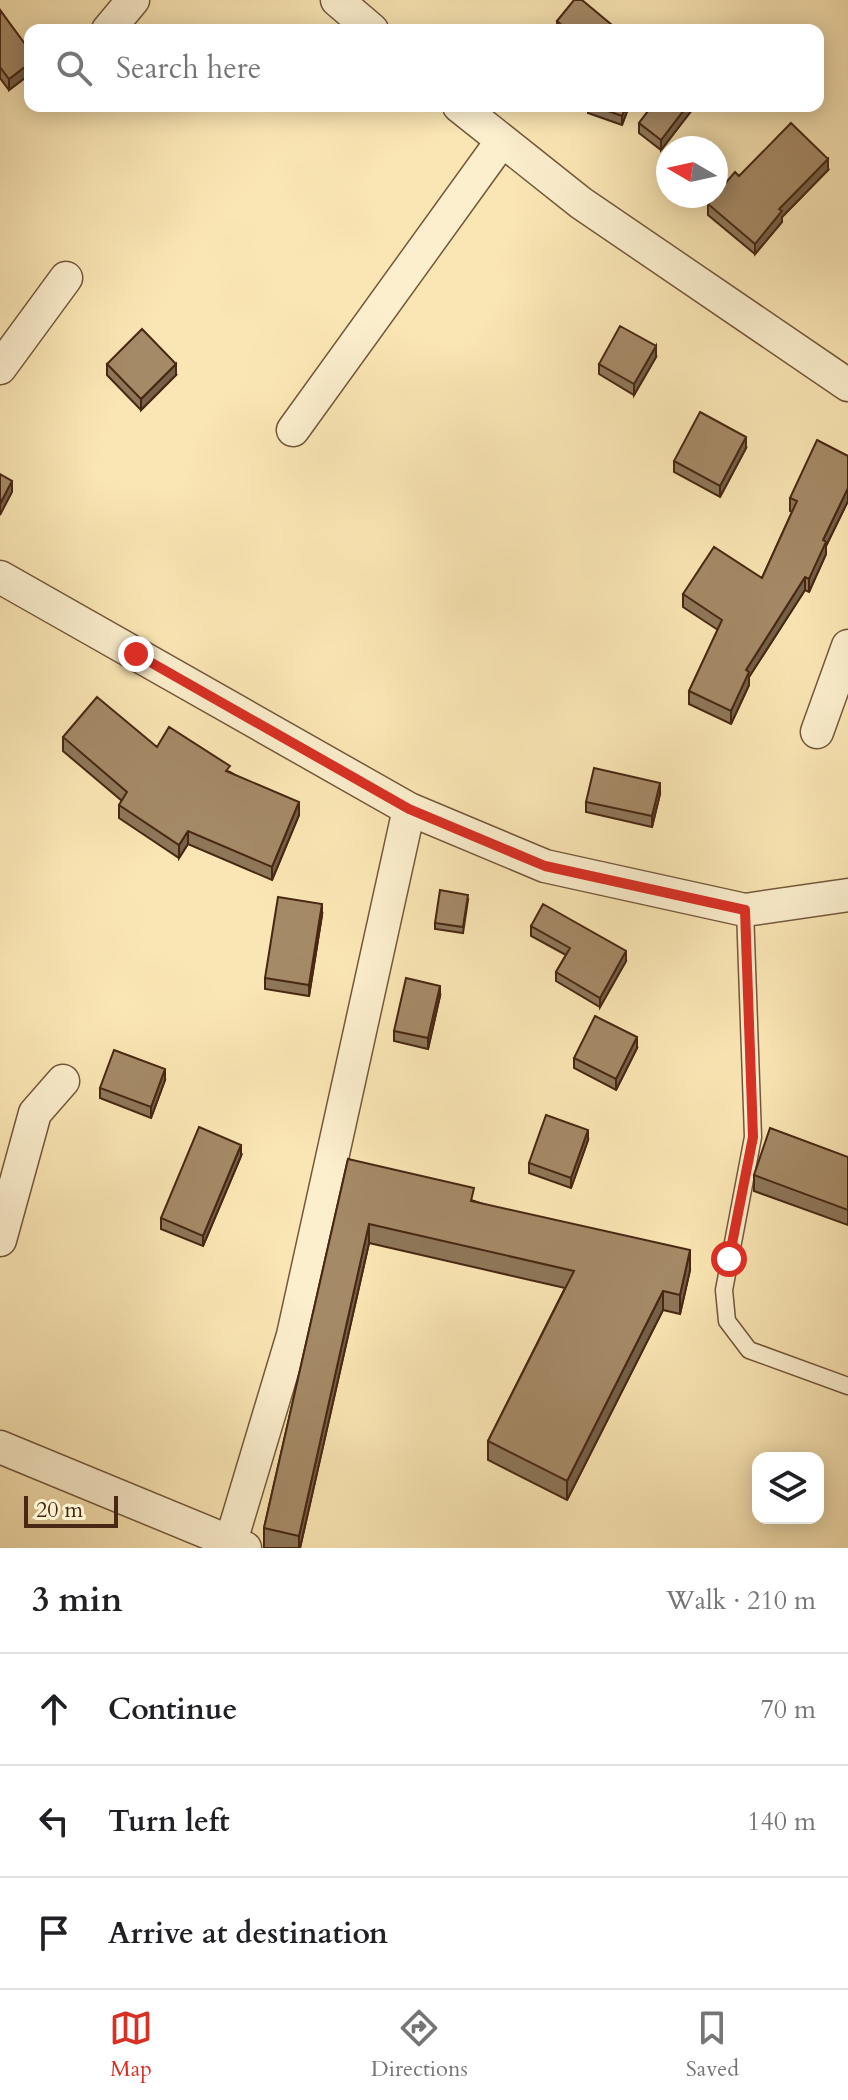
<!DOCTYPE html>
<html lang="en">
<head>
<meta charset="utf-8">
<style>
  body { margin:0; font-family:Cardo,serif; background:#f2f2f2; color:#202124 }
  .controls { position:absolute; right:24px; bottom:24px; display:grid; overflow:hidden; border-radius:16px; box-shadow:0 4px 20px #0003 }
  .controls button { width:72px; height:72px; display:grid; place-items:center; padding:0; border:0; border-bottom:2px solid #e0e0e0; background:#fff; color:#202124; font:40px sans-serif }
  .compass { position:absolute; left:656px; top:136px; width:72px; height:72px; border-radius:50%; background:#fff; box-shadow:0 4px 20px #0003; rotate:279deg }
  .scale { position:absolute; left:24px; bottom:20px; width:94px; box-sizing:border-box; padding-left:8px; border:4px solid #482713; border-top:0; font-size:22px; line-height:28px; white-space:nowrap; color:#482713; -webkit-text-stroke:6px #fcefce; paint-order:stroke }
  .stop { position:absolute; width:24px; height:24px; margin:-18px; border:6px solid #d93025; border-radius:50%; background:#fff }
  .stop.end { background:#d93025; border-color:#fff; box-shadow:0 2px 8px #0008 }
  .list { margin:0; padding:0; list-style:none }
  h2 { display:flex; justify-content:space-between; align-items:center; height:104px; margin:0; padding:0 32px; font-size:34px }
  h2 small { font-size:26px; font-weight:400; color:#757577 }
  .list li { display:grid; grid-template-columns:52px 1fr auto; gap:24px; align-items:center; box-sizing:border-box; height:112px; padding:0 32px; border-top:2px solid #e0e0e0 }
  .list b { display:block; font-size:30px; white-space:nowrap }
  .list em { font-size:26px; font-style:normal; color:#757577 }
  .icon { flex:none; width:44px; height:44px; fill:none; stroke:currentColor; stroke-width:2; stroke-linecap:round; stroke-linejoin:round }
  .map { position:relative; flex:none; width:848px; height:1548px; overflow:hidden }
  .search { position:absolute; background:#fff; box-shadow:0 4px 20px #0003; left:24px; right:24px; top:24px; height:88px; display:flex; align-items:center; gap:20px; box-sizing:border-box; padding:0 28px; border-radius:16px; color:#757577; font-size:30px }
  .sheet { height:440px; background:#fff }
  nav { display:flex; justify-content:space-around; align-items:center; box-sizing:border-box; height:112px; border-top:2px solid #e0e0e0; background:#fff; font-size:22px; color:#757577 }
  nav a { display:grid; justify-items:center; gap:4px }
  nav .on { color:#d93025 }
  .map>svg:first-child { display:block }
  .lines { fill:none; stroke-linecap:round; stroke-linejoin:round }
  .lane-casing { stroke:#74573b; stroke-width:19 }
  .street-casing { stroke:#74573b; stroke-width:35 }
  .lane { stroke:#fcefce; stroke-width:16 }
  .street { stroke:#fcefce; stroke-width:32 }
  .wall { fill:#8e7759; stroke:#482713; stroke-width:2 }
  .shaded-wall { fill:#746148; stroke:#482713; stroke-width:2 }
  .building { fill:#a58a67; stroke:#482713; stroke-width:2 }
  .route { stroke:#d93025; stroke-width:10 }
</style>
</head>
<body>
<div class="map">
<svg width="848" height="1548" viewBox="0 0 848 1548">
  <rect width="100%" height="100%" fill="#fae6b4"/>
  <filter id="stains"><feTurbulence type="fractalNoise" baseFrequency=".0025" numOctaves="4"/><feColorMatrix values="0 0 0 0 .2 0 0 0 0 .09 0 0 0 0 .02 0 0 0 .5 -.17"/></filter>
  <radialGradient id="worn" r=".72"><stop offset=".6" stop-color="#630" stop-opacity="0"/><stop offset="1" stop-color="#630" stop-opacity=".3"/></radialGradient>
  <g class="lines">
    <defs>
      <path id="lane" d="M 745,910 L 753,1137 L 724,1290 L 727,1321 L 749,1350 L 848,1386"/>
      <path id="street" d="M 337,0 L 372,30
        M 108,30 L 133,0
        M 459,106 L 581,203 L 848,385
        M 0,368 L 66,278
        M 293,430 L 501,142
        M 0,577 L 409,809 L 545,866 L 745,910 L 848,895
        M 817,732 L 848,646
        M 0,1240 L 35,1113 L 63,1081
        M 0,1447 L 245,1548
        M 229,1548 L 293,1335 L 409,809"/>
    </defs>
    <use href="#lane" class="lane-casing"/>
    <use href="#street" class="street-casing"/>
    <use href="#lane" class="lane"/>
    <use href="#street" class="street"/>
  </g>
  <path class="wall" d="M 0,10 L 30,51 L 30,74 L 9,90 L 0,78 Z
    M 557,21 L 616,29 L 618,30 L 557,30 Z
    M 588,106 L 629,106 L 622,125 L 588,113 Z
    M 652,106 L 695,106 L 661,150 L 639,133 L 639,123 Z
    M 828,170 L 782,217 L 782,222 L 755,254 L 708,215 L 708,204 L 739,176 Z
    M 656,357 L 634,395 L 599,374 L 599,364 Z
    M 107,364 L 176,375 L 141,410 L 107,375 Z
    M 746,448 L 720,497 L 674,472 L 674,461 Z
    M 848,456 L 848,501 L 826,546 L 826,554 L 809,592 L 805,590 L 749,677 L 749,685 L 731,724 L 689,704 L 689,691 L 718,630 L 683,607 L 683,594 L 762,578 L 792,512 L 790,511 L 790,498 Z
    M 63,737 L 157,747 L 230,772 L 299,815 L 272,880 L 188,844 L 179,858 L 119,818 L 119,805 L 122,801 L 63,751 Z
    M 660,794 L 652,827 L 586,812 L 586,802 Z
    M 468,900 L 463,933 L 435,929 L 435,923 Z
    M 322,915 L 309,996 L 265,989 L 265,978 Z
    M 531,926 L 626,961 L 600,1007 L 556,981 L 556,972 L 566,955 L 531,936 Z
    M 440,996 L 428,1049 L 394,1041 L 394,1031 Z
    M 637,1048 L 616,1090 L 574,1068 L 574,1058 Z
    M 165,1080 L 151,1118 L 100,1098 L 100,1088 Z
    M 588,1140 L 571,1188 L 529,1173 L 529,1163 Z
    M 241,1156 L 203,1246 L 161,1229 L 161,1218 Z
    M 848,1157 L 848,1225 L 754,1191 L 754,1175 Z
    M 348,1159 L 474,1201 L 690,1270 L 680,1314 L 663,1310 L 567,1500 L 488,1460 L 488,1441 L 565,1288 L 369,1243 L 300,1548 L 264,1548 L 264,1528 Z"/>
  <path class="shaded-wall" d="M 30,63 L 30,74 L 9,90 L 9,79 Z
    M 626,106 L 629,106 L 622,125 L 622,116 Z
    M 687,106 L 695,106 L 661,150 L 661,140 Z
    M 828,159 L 828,170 L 782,217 L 782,222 L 755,254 L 755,244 L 779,209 Z
    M 656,346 L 656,357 L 634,395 L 634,384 Z
    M 176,364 L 176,375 L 141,410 L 141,399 Z
    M 746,437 L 746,448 L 720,497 L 720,486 Z
    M 12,481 L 12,492 L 0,515 L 0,504 Z
    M 848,488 L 848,501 L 826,546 L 826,554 L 809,592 L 809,579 L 823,540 Z
    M 805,577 L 805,590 L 749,677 L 749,685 L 731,724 L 731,711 L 746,670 Z
    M 660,783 L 660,794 L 652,827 L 652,816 Z
    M 299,802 L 299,815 L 272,880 L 272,867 Z
    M 188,831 L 188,844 L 179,858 L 179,845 Z
    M 322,904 L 322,915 L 309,996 L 309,985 Z
    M 626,951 L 626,961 L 600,1007 L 600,998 Z
    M 440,986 L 440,996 L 428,1049 L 428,1038 Z
    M 637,1037 L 637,1048 L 616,1090 L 616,1079 Z
    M 165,1069 L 165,1080 L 151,1118 L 151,1107 Z
    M 588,1130 L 588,1140 L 571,1188 L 571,1178 Z
    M 241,1145 L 241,1156 L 203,1246 L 203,1236 Z
    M 369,1224 L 369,1243 L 300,1548 L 299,1548 L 299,1536 Z
    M 690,1250 L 690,1270 L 680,1314 L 680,1295 Z
    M 663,1291 L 663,1310 L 567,1500 L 567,1481 Z"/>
  <path class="building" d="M 574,0 L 582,0 L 618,30 L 567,30 L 557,21 Z
    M 0,10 L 30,51 L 30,63 L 9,79 L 0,67 Z
    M 594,106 L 626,106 L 622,116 Z
    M 652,106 L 687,106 L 661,140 L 639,123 Z
    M 791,123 L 828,159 L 779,209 L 782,211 L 755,244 L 708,204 L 715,196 L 716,196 L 716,194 L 735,172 L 739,176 Z
    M 620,326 L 656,346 L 634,384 L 599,364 Z
    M 142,329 L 176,364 L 141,399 L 107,364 Z
    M 700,412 L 746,437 L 720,486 L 674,461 Z
    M 817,440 L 848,456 L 848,488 L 823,540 L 826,542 L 809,579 L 805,577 L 746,670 L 749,672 L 731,711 L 689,691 L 722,620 L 683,594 L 714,547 L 762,578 L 797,501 L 790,498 Z
    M 0,474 L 12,481 L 0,504 Z
    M 97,697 L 157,747 L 169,727 L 230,766 L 226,771 L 299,802 L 272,867 L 188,831 L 179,845 L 119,805 L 127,792 L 63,737 Z
    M 594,768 L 660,783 L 652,816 L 586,802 Z
    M 440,890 L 468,895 L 463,927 L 435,923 Z
    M 278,897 L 322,904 L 309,985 L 265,978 Z
    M 543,904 L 626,951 L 600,998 L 556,972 L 570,948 L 531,926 Z
    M 406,978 L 440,986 L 428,1038 L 394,1031 Z
    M 595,1016 L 637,1037 L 616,1079 L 574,1058 Z
    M 114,1050 L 165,1069 L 151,1107 L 100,1088 Z
    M 546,1115 L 588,1130 L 571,1178 L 529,1163 Z
    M 199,1127 L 241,1145 L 203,1236 L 161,1218 Z
    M 770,1128 L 848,1157 L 848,1210 L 754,1175 Z
    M 348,1159 L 474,1188 L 471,1201 L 690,1250 L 680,1295 L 663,1291 L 567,1481 L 488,1441 L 574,1271 L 369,1224 L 299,1536 L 264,1528 Z"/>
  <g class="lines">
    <path class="route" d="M 136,654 L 409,809 L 545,866 L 745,910 L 753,1137 L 729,1259"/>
  </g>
  <rect width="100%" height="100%" filter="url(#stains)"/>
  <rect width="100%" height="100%" fill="url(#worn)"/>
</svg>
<div class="controls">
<button><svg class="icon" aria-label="layers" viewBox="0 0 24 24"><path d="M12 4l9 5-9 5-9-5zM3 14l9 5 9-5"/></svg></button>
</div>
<svg class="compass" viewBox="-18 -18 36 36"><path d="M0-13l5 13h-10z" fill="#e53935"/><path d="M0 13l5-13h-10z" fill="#757577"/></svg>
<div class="scale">20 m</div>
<div class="stop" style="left:729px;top:1259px"></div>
<div class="stop end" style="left:136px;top:654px"></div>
<div class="search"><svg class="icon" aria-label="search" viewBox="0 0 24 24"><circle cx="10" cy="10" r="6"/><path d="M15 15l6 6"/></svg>Search here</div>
</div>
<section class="sheet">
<h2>3 min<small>Walk · 210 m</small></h2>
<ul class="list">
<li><svg class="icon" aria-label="ahead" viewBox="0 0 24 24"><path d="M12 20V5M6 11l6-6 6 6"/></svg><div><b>Continue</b></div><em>70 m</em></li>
<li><svg class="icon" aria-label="left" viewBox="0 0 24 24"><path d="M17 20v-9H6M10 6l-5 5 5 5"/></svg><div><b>Turn left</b></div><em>140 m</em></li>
<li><svg class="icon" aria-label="arrive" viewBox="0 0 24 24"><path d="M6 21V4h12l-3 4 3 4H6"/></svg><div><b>Arrive at destination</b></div></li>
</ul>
</section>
<nav>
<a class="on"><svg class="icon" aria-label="map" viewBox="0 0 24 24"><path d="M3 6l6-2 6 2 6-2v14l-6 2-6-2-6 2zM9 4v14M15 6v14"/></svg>Map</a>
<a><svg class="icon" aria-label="directions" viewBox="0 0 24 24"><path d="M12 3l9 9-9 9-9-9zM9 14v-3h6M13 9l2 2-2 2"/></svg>Directions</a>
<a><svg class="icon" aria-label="saved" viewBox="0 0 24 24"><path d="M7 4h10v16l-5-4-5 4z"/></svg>Saved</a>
</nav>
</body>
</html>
